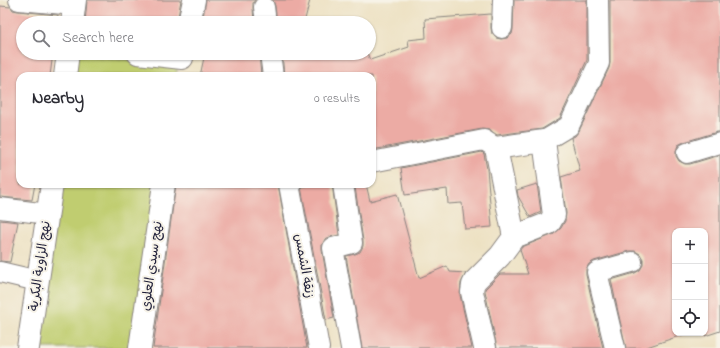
<!DOCTYPE html>
<html lang="en">
<head>
<meta charset="utf-8">
<style>
  body { margin:0; font-family:"Indie Flower","Playpen Sans Arabic",sans-serif; background:#f7f7f7; color:#2b2b33 }
  .controls { position:absolute; right:12px; bottom:12px; display:grid; overflow:hidden; border-radius:8px; box-shadow:0 1px 3px #0004 }
  .controls button { width:36px; height:36px; display:grid; place-items:center; padding:0; border:0; border-bottom:1px solid #e1e1e2; background:#fff; color:#2b2b33; font:20px sans-serif }
  .list { margin:0; padding:0; list-style:none }
  h2 { display:flex; justify-content:space-between; align-items:center; height:52px; margin:0; padding:0 16px; font-size:17px }
  h2 small { font-size:13px; font-weight:400; color:#7c7c81 }
  .icon { flex:none; width:22px; height:22px; fill:none; stroke:currentColor; stroke-width:2; stroke-linecap:round; stroke-linejoin:round }
  .map { position:relative; flex:none; width:720px; height:348px; overflow:hidden }
  .search { position:absolute; background:#fff; box-shadow:0 1px 3px #0004; left:16px; top:16px; width:360px; height:44px; display:flex; align-items:center; gap:10px; box-sizing:border-box; padding:0 14px; border-radius:22px; color:#7c7c81; font-size:15px }
  .panel { position:absolute; background:#fff; box-shadow:0 1px 3px #0004; left:16px; top:72px; width:360px; height:116px; border-radius:12px }
  .map>svg:first-child { display:block }
  .green { fill:#c0cd6f; stroke:#717855 }
  .building { fill:#ecaba4 }
  .lines { fill:none; stroke-linecap:round; stroke-linejoin:round }
  .pedestrian-casing { stroke:#88827e; stroke-width:22 }
  .minor-casing { stroke:#88827e; stroke-width:24 }
  .pedestrian { stroke:#fff; stroke-width:20 }
  .minor { stroke:#fff; stroke-width:22 }
  .labels { text-anchor:middle; dominant-baseline:central; stroke-width:4; stroke-linejoin:round; paint-order:stroke }
  .street-label { font-size:13px; fill:#22223b; stroke:#f7f3e8 }
</style>
</head>
<body>
<div class="map">
<svg width="720" height="348" viewBox="0 0 720 348">
  <rect width="100%" height="100%" fill="#f7f3e8"/>
  <filter id="ink" filterUnits="userSpaceOnUse"><feTurbulence type="fractalNoise" baseFrequency=".025" numOctaves="2"/><feDisplacementMap in="SourceGraphic" scale="8" xChannelSelector="R" yChannelSelector="G"/><feConvolveMatrix kernelMatrix="1 2 1 2 8 2 1 2 1" color-interpolation-filters="sRGB"/></filter>
  <filter id="wash" filterUnits="userSpaceOnUse"><feTurbulence type="fractalNoise" baseFrequency=".012" numOctaves="4" result="noise"/><feDisplacementMap in="SourceGraphic" scale="16" xChannelSelector="R" yChannelSelector="G"/><feGaussianBlur stdDeviation="0.9" result="paint"/><feColorMatrix in="noise" values="0 0 0 0 0 0 0 0 0 0 0 0 0 0 0 0 0 1.4 0 .05"/><feComposite in="paint" operator="in"/></filter>
  <g filter="url(#wash)">
    <rect width="100%" height="100%" fill="#ede1c2"/>
    <path class="green" d="M 74,54 L 178,65 L 176,76 L 71,76 Z
      M 56,184 L 159,184 L 134,348 L 34,348 Z"/>
    <g id="blocks">
      <path class="building" d="M 87,0 L 181,0 L 177,23 L 85,23 Z
        M 206,0 L 255,0 L 253,3 L 253,8 L 254,23 L 202,23 Z
        M 273,0 L 310,0 L 304,23 L 277,23 L 275,6 Z
        M 514,0 L 587,0 L 587,60 L 560,118 L 542,129 L 497,135 L 490,130 L 482,129 L 372,150 L 372,76 L 284,76 L 282,53 L 367,53 L 370,60 L 409,47 L 408,40 L 426,38 L 425,19 L 491,14 L 491,28 L 492,34 L 496,38 L 501,39 L 507,38 L 512,34 L 513,29 Z
        M 610,0 L 720,0 L 720,132 L 717,132 L 684,142 L 678,145 L 676,151 L 676,156 L 679,161 L 685,164 L 690,164 L 720,155 L 720,331 L 705,336 L 704,333 L 705,333 L 705,231 L 675,231 L 675,333 L 688,333 L 644,348 L 626,348 L 611,280 L 635,273 L 640,270 L 643,265 L 643,259 L 640,254 L 635,251 L 629,251 L 594,261 L 589,264 L 586,269 L 586,275 L 603,348 L 497,348 L 485,291 L 485,289 L 500,274 L 528,274 L 520,250 L 522,247 L 554,234 L 561,228 L 565,221 L 566,213 L 561,177 L 580,171 L 571,138 L 575,136 L 579,131 L 609,68 L 610,63 Z
        M 0,6 L 11,7 L 13,10 L 18,11 L 58,15 L 57,23 L 23,23 L 23,53 L 53,53 L 50,76 L 20,76 L 20,184 L 35,184 L 32,200 L 0,197 Z
        M 205,53 L 259,53 L 261,76 L 200,76 Z
        M 482,152 L 484,154 L 487,169 L 492,227 L 465,229 L 462,203 L 448,204 L 447,189 L 405,195 L 401,168 Z
        M 176,184 L 278,184 L 307,348 L 153,348 Z
        M 313,184 L 332,184 L 339,235 L 330,237 L 325,239 L 322,245 L 322,250 L 334,318 L 326,320 L 301,187 Z
        M 366,184 L 370,201 L 397,194 L 419,278 L 447,266 L 450,272 L 466,273 L 461,283 L 460,295 L 472,348 L 362,348 L 346,256 L 355,254 L 360,252 L 363,246 L 363,241 L 355,187 Z
        M 537,184 L 541,212 L 530,217 L 518,196 L 517,190 Z
        M 0,220 L 18,222 L 10,262 L 0,261 Z"/>
    </g>
  </g>
  <g filter="url(#ink)">
    <use href="#blocks" fill-opacity="0" stroke="#88827e" stroke-width="1"/>
    <g class="lines">
      <defs>
        <path id="pedestrian" d="M 19,0 L 75,5
          M 264,7 L 266,23
          M 502,28 L 503,0
          M 270,53 L 273,76
          M 544,141 L 569,126 L 599,63 L 598,0
          M 687,153 L 720,143
          M 372,162 L 484,140 L 496,148
          M 289,184 L 319,348
          M 343,184 L 352,243 L 333,248 L 351,348
          M 0,208 L 48,214
          M 0,272 L 38,281
          M 615,348 L 597,272 L 632,262"/>
        <path id="minor" d="M 72,23 L 75,0
          M 189,23 L 194,0
          M 138,53 L 182,58
          M 65,76 L 68,53
          M 28,348 L 52,184
          M 140,348 L 164,184
          M 485,348 L 472,292 L 473,285 L 475,281 L 500,256 L 514,237 L 496,148 L 544,141 L 554,215 L 550,222 L 547,224 L 514,237"/>
      </defs>
      <use href="#pedestrian" class="pedestrian-casing"/>
      <use href="#minor" class="minor-casing"/>
      <use href="#pedestrian" class="pedestrian"/>
      <use href="#minor" class="minor"/>
    </g>
  </g>
  <g class="labels">
    <g class="street-label">
      <text transform="translate(40 266) rotate(-82)">نهج الزاوية البكرية</text>
      <text transform="translate(152 266) rotate(-82)">نهج سيدي العلوي</text>
      <text transform="translate(304 266) rotate(80)">زنقة الشمس</text>
    </g>
  </g>
</svg>
<div class="controls">
<button>+</button>
<button>−</button>
<button><svg class="icon" aria-label="locate" viewBox="0 0 24 24"><circle cx="12" cy="12" r="6"/><path d="M12 2v4M12 18v4M2 12h4M18 12h4"/></svg></button>
</div>
<div class="search"><svg class="icon" aria-label="search" viewBox="0 0 24 24"><circle cx="10" cy="10" r="6"/><path d="M15 15l6 6"/></svg>Search here</div>
<section class="panel">
<h2>Nearby<small>0 results</small></h2>
<ul class="list">
</ul>
</section>
</div>
</body>
</html>
